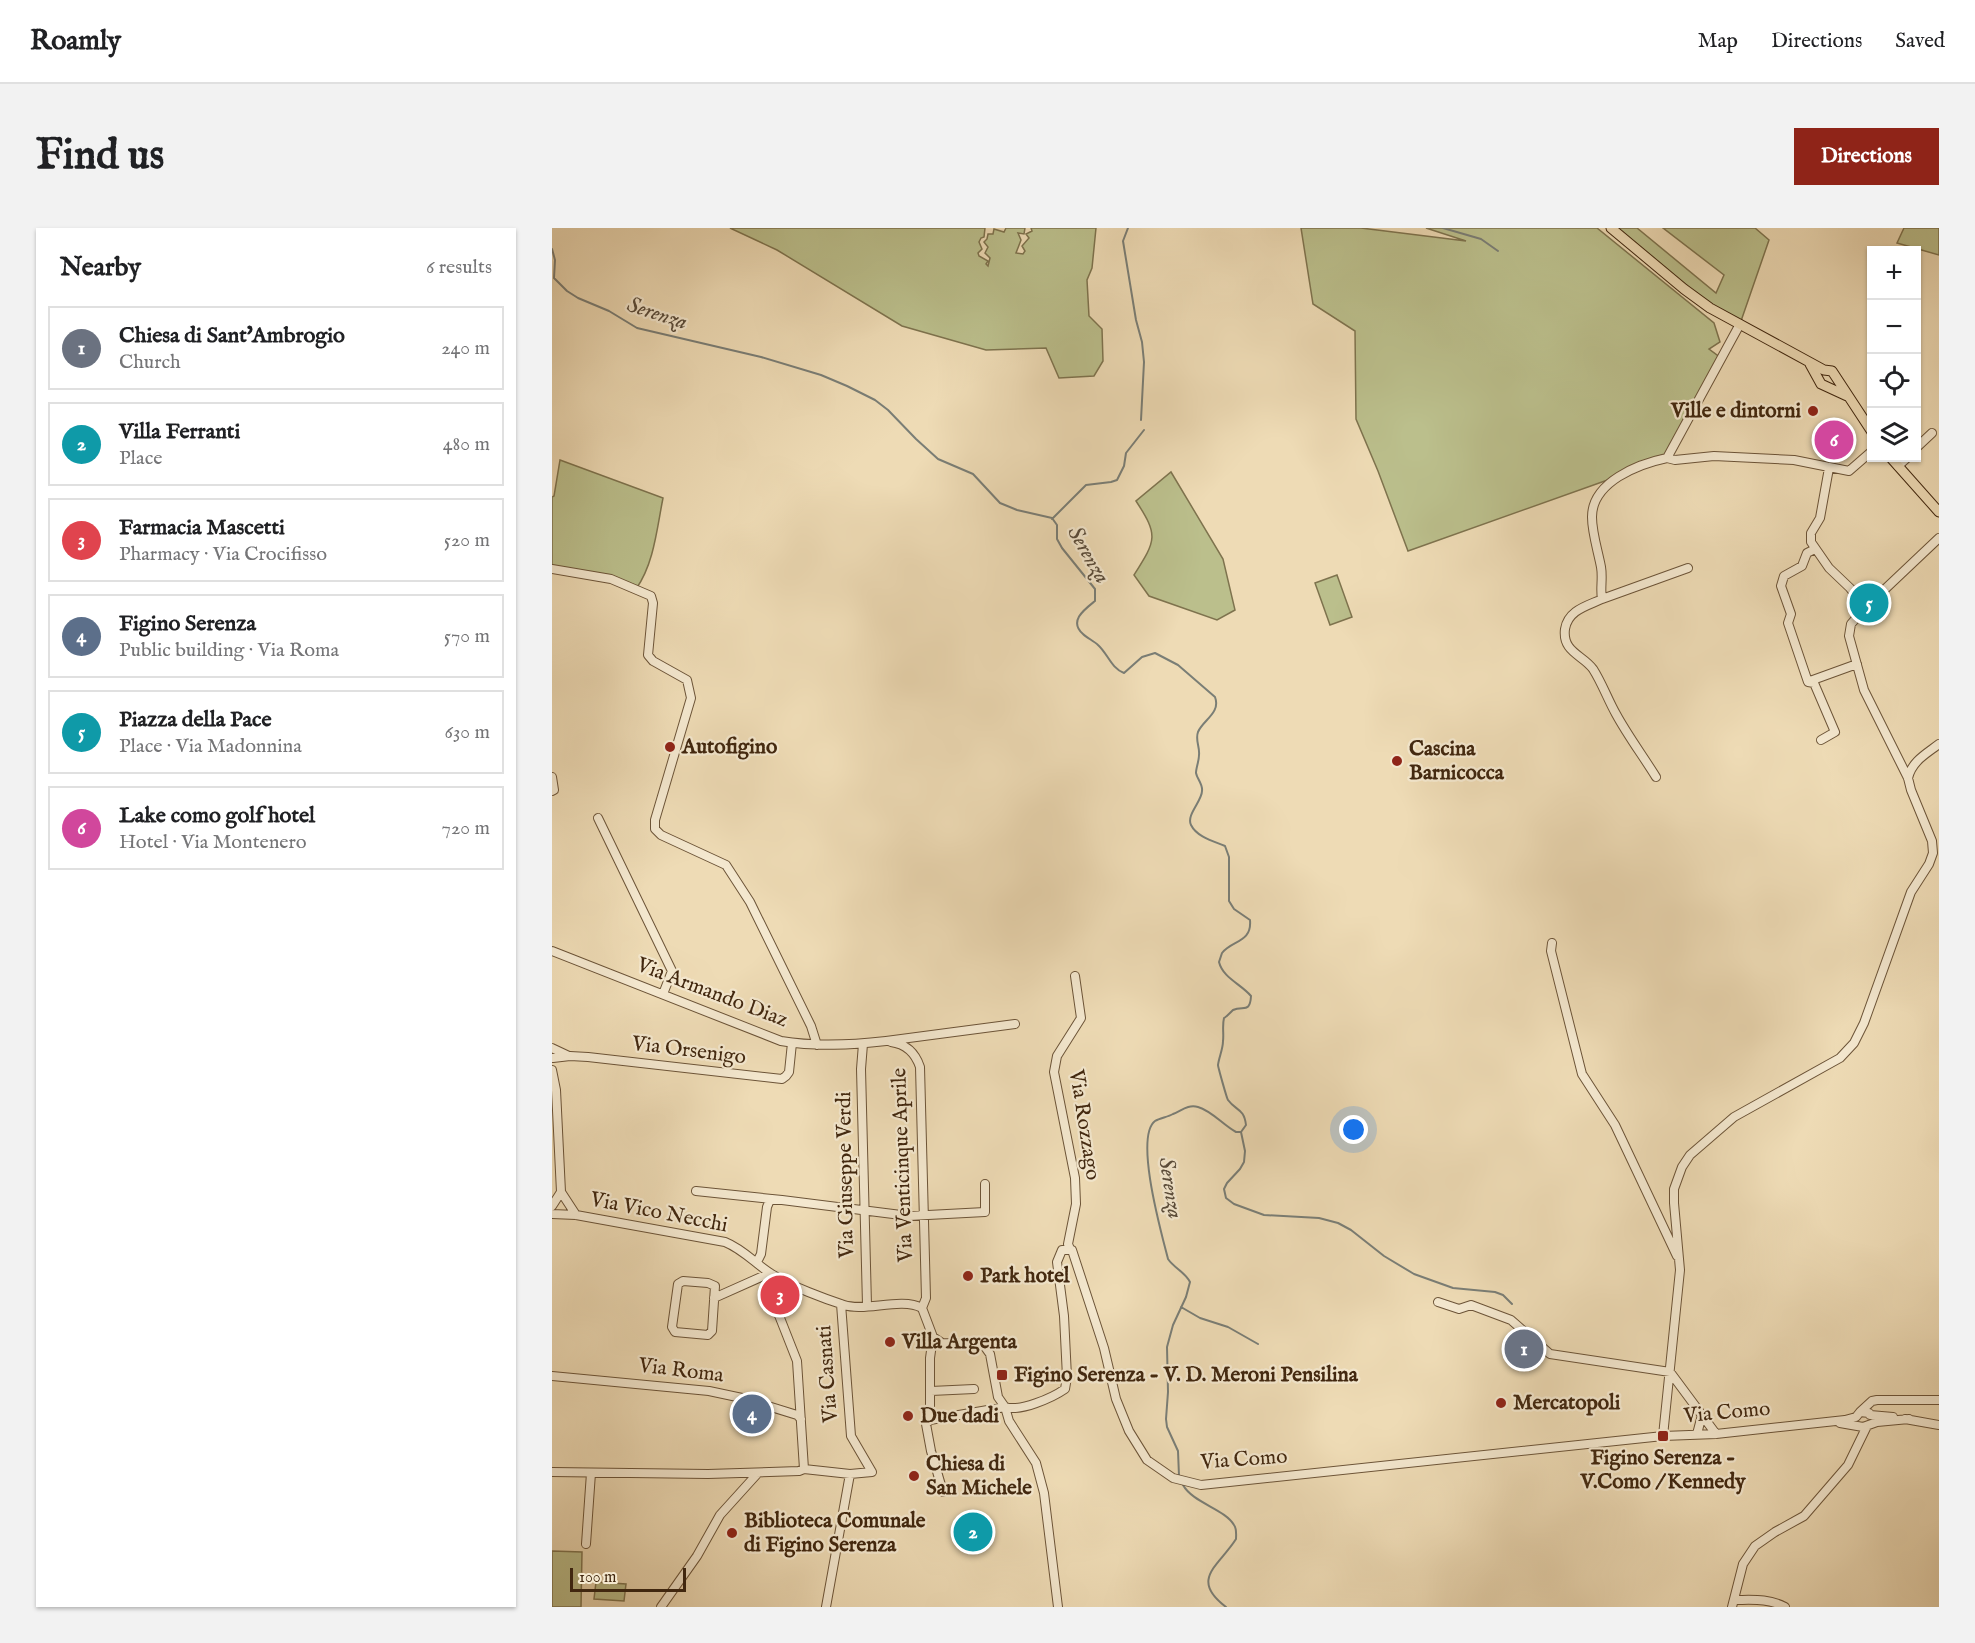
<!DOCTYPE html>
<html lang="en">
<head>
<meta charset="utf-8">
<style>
  body { margin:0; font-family:"IM FELL English",serif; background:#f2f2f2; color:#202124 }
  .controls { position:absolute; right:18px; top:18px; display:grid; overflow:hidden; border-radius:0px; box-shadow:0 2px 4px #0004 }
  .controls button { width:54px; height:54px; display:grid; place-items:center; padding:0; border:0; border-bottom:2px solid #e0e0e0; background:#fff; color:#202124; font:30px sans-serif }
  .scale { position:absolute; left:18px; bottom:15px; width:116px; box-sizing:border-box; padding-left:6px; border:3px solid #41270f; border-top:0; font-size:16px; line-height:21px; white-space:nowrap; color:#41270f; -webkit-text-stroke:4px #f4e8cf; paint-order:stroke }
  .you { position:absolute; left:802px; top:902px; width:21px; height:21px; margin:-15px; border:4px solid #fff; border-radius:50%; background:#1a73e8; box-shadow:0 0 0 9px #1a73e833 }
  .badge { display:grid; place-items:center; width:39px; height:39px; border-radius:50%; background:#8f2418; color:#fff; font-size:20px; font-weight:700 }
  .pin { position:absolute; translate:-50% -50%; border:3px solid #fff; box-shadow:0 2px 6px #0006 }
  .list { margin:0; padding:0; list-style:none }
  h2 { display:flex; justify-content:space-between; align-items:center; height:78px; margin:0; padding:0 24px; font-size:26px }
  h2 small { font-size:20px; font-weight:400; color:#757577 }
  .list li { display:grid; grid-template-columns:39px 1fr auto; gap:18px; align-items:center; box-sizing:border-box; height:84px; margin:0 12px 12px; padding:0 12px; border:2px solid #e0e0e0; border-radius:0px }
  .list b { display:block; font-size:22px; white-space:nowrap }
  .list p { margin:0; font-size:20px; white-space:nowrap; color:#757577 }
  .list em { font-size:20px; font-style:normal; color:#757577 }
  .icon { flex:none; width:33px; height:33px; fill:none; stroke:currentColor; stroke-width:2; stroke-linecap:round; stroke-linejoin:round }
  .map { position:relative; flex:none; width:1387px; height:1379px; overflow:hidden; border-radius:0px }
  header { display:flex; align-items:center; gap:36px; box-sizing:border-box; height:84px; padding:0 30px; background:#fff; border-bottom:2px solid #e0e0e0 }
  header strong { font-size:28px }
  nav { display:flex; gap:33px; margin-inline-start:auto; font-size:21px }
  .intro { display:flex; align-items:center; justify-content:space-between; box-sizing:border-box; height:144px; padding:0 36px }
  h1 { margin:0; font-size:42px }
  .button { padding:15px 27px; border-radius:0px; background:#8f2418; color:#fff; font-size:21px; font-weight:700 }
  main { display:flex; gap:36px; padding:0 36px }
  aside { flex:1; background:#fff; border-radius:0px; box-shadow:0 2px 4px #0004 }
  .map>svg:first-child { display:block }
  .green { fill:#bbbf8c; stroke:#7e734e; stroke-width:1.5 }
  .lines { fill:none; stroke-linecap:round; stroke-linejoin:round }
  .stream { stroke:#7a7e76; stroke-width:2 }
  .minor-casing { stroke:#6c5438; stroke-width:10 }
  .major-casing { stroke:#41270f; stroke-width:11 }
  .minor { stroke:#f4e8cf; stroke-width:8 }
  .major { stroke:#eedbb5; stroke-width:9 }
  .poi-dot { fill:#8f2418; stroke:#f4e8cf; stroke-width:2 }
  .labels { text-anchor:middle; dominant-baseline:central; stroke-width:4.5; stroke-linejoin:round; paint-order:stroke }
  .poi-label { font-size:21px; font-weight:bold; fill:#41270f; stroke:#f4e8cf; text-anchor:start }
  .street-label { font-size:21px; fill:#41270f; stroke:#f4e8cf }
  .water-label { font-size:22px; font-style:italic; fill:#594b3a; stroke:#f4e8cf }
</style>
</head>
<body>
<header>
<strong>Roamly</strong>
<nav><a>Map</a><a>Directions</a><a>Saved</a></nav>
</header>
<div class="intro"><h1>Find us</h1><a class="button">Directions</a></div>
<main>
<aside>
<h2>Nearby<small>6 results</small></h2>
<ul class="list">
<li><span class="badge" style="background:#6b7280">1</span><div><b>Chiesa di Sant'Ambrogio</b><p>Church</p></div><em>240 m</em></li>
<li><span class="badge" style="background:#0f9aa8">2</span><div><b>Villa Ferranti</b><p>Place</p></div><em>480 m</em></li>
<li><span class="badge" style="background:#e0444e">3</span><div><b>Farmacia Mascetti</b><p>Pharmacy · Via Crocifisso</p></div><em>520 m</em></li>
<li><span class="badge" style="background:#5c6f8a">4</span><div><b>Figino Serenza</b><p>Public building · Via Roma</p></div><em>570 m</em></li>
<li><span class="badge" style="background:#0f9aa8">5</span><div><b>Piazza della Pace</b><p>Place · Via Madonnina</p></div><em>630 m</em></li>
<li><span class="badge" style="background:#d1479c">6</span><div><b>Lake como golf hotel</b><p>Hotel · Via Montenero</p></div><em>720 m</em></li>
</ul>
</aside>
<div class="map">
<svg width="1387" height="1379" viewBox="0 0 1387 1379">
  <rect width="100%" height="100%" fill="#eedbb5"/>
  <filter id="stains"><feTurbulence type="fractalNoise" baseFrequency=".00333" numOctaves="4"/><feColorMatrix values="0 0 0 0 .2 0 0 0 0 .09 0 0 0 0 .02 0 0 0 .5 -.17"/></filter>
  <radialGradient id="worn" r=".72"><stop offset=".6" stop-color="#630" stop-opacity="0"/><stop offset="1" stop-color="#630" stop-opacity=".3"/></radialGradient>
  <path class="green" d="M 178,0 L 433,0 L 432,9 L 429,10 L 427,14 L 430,21 L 426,25 L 427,28 L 436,33 L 434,36 L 436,38 L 438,30 L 433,25 L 436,19 L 432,14 L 435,11 L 436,6 L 441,6 L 442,1 L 452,4 L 454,0 L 473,0 L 472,6 L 466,5 L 469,12 L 464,25 L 471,26 L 473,23 L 470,18 L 477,10 L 474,6 L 480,3 L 479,0 L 544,0 L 540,40 L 535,52 L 537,88 L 550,101 L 551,133 L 542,148 L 507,150 L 494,120 L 434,122 L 350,98 L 225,22 Z
    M 749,0 L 809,0 L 914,13 L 874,0 L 1045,0 L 1162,95 L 1168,114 L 1157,121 L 1169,130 L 1111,230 L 1064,249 L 856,323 L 826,243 L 804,191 L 803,103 L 761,76 Z
    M 1059,0 L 1085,0 L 1164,65 L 1172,47 L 1111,0 L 1203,0 L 1217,12 L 1188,96 L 1158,80 Z
    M 1352,0 L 1387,0 L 1387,27 L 1345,15 Z
    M 8,232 L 111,270 C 105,300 102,336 84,361 L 59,351 L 0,341 L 0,269 L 2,268 Z
    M 619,244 L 671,331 L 683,382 L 665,392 L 597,368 L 582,347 C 604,312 607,308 584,273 Z
    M 785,347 L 800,389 L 778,397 L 763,355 Z
    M 0,1323 L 30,1324 L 29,1379 L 0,1379 Z
    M 44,1354 L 74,1356 L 72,1373 L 42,1371 Z"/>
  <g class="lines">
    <path class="stream" d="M 576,0 L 571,13 L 584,92 L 590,114 L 592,134 L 589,192
      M 891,0 L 929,11 L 946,23
      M 0,21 L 3,32 L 2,50 L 15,63 L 26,70 L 57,83 L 85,100 L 209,129 L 269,147 L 295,158 L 323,172 L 336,182 L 364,211 L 386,231 L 421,246 L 448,275 L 465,282 L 500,290 L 505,297 L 505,311 L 510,320 L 543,361 L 543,373 C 533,381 516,393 531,406 C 535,410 542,413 546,417 C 556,426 559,440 572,445 L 590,429 L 603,425 L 626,437 L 663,469 C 669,485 651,492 646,504 C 643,512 648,519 647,527 C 647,533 644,540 644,545 C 645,551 651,556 650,563 C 650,573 634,587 639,597 C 645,609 661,613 673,618 L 677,629 L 677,673 L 682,681 L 698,692 C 700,715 680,712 670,725 C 670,725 667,734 667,734 C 671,750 689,756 699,768 C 698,786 691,777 681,782 C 680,783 673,790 672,790 C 670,798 672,806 671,813 C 671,821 667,829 666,837 C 666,839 675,871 676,872 C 684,883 692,880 694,897 L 689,904 L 684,904 C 671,897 660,883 646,879 C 636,876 629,883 621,886 C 616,889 608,890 603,893 C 582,909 610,1007 616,1031 C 622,1040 633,1044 638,1054 L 634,1069 L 621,1097 L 615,1119 L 616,1164 L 614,1191 L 615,1199 L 626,1223 L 627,1248
      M 500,291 L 534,257 L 559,254 L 565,252 L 572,238 L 574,225 L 592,202
      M 689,904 L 693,923 L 692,934 L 688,941 L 675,955 L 672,961 L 674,970 L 682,976 L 712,987 L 767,990 L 786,995 L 799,1002 L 832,1028 L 862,1046 L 901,1060 L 943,1064 L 951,1067 L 960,1076
      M 629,1079 L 648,1090 L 676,1099 L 706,1116
      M 631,1257 C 641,1275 673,1281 682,1297 C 685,1301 684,1307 684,1311 C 667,1338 637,1351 674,1379"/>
    <defs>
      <path id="minor" d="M 1364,220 L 1380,205
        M 1115,230 L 1123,232 L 1162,228 L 1242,232 L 1297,243 L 1320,223
        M 1346,238 L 1355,230
        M 1277,240 L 1268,290 L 1259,305 L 1259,314 L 1277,340 L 1298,360 L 1313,380
        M 1263,321 L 1255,325 L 1250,338 L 1232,348 L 1229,358 L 1239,386 L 1236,395 L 1256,454 L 1262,455 L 1283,504 L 1269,512
        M 0,341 L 59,351 L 99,368 L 101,375 L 96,427 L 101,433 L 135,452 L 139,470 L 103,592 L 103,601 L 109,607 L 174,637 L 198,674 L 259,798 L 265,817
        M 1050,371 L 1136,340
        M 1258,453 L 1305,436
        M 0,549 L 2,562 L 0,563
        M 1104,549 C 1091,528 1076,508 1064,486 C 1056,472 1050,455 1041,441 C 1031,427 1010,424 1013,401 C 1016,382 1035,378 1050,371 C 1048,361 1051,350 1049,339 C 1046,323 1040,305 1040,289 C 1040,254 1086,236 1115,230 L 1188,96
        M 1356,550 C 1360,533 1374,526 1387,516
        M 46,590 L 120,743 L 111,766
        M 1000,715 L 999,723 L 1030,846 L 1063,897 L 1125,1028
        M 0,723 L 229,813 C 265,819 299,817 334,813 C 377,807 420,802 463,796
        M 339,814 C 354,816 363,824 368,839 L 374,1070 L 370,1080
        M 311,816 L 309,841 L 315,1077
        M 0,820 L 17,828
        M 1,830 L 18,828 L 36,829 L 230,851 L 234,848 L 237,844 L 240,815
        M 0,842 L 4,862 L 9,964 L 24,987
        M 144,963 L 230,972 L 357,988 L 433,984 L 433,956
        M 0,978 L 9,964
        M 0,986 L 24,987 L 173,1014 C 193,1022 205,1038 223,1048 C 239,1058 273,1071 292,1077 C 313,1084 349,1069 370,1080
        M 518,1021 L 516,1016 L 524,976 L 523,950 L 502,844 L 505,828 L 529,790 L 523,748
        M 205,1034 L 209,1026 L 215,979 L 218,972
        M 131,1053 L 156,1055 L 163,1058 L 160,1103 L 156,1107 L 123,1104 L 120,1099 L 126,1056 Z
        M 162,1070 L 218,1045 L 217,1062 L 245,1133 L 252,1241 L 298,1246 L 320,1244 L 299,1208 L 289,1076
        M 886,1074 L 907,1081 L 919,1077 L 959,1092 L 998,1126 L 1118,1144 L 1164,1206
        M 370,1080 L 381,1109 L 390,1115 L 426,1116 L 433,1119 L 438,1126 L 446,1169 L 453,1179 L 457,1193 L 484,1235 L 492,1265 L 506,1379
        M 381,1109 L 378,1130 L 378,1192 L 374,1196 L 379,1223 L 391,1264
        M 0,1148 L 157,1163 L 190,1170 L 245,1187 L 249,1191
        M 379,1163 L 422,1161
        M 1308,1184 L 1320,1173 L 1325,1172 L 1387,1172
        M 1318,1187 L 1341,1189
        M 1353,1191 L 1387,1197
        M 378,1192 L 453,1179 C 468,1184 500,1170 513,1161 L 515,1149 L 512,1088 L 505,1034 L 510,1022 L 520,1022 L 552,1120 L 564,1171 L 577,1203 L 595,1232 L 621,1250 L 649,1257 L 1111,1208 L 1164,1206 L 1293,1192 L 1304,1189 L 1308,1184 L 1317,1185
        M 1288,1195 L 1311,1199 L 1325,1194 L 1357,1191
        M 1145,1206 L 1150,1187
        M 1111,1208 L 1128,1042 L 1122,975 L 1122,961 L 1130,939 L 1138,927 L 1182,889 L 1288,830 L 1302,815 L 1312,795 L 1359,664 L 1377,636 L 1381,625 L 1380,613 L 1359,562 L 1356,550 L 1312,462 L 1297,408 L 1299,396 L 1313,380 L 1387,310
        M 0,1244 L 156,1246 L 247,1243 L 252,1241
        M 34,1316 L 39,1245
        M 1182,1372 C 1200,1372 1216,1370 1233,1379
        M 109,1379 L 145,1328 L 168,1287 L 206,1245
        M 274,1379 L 298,1246
        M 1180,1379 L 1191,1336 L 1203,1318 L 1223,1304 L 1252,1288 L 1296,1237 L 1315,1198"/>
      <path id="major" d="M 1059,0 L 1132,61 L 1158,80 L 1272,142 L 1280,143 L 1320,204
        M 1258,136 L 1269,156 L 1295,168
        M 1339,230 L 1387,284"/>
    </defs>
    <use href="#minor" class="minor-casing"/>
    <use href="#major" class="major-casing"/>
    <use href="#minor" class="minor"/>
    <use href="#major" class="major"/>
  </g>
  <g class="poi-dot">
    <circle cx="1261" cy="183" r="6"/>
    <circle cx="118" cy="519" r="6"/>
    <circle cx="845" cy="533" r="6"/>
    <circle cx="416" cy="1048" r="6"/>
    <circle cx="338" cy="1114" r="6"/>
    <rect x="444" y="1141" width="12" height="12" rx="3"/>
    <circle cx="949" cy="1175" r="6"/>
    <circle cx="356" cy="1188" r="6"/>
    <rect x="1105" y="1202" width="12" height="12" rx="3"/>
    <circle cx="362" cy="1248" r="6"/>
    <circle cx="180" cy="1305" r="6"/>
  </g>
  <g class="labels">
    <g class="poi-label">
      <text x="1249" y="183" text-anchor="end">Ville e dintorni</text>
      <text x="130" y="519">Autofigino</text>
      <text x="857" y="521">Cascina<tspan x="857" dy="24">Barnicocca</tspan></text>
      <text x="428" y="1048">Park hotel</text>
      <text x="350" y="1114">Villa Argenta</text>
      <text x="462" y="1147">Figino Serenza - V. D. Meroni Pensilina</text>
      <text x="961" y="1175">Mercatopoli</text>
      <text x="368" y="1188">Due dadi</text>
      <text x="1111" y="1230" text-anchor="middle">Figino Serenza -<tspan x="1111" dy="24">V.Como / Kennedy</tspan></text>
      <text x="374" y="1236">Chiesa di<tspan x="374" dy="24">San Michele</tspan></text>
      <text x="192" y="1293">Biblioteca Comunale<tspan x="192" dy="24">di Figino Serenza</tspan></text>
    </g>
    <g class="street-label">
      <text transform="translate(160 765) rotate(21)">Via Armando Diaz</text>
      <text transform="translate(137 823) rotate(7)">Via Orsenigo</text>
      <text transform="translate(532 897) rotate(81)">Via Rozzago</text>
      <text transform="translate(351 937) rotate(-92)">Via Venticinque Aprile</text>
      <text transform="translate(294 947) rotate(-91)">Via Giuseppe Verdi</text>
      <text transform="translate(107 985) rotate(11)">Via Vico Necchi</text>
      <text transform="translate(129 1143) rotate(7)">Via Roma</text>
      <text transform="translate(276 1146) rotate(-94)">Via Casnati</text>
      <text transform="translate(1175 1185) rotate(-5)">Via Como</text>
      <text transform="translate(692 1232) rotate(-4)">Via Como</text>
    </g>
    <g class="water-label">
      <text transform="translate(105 86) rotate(18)">Serenza</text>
      <text transform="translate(536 327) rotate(60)">Serenza</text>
      <text transform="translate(618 960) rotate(81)">Serenza</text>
    </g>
  </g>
  <rect width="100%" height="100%" filter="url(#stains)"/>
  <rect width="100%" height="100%" fill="url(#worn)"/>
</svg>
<div class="controls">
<button>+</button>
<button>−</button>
<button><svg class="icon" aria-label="locate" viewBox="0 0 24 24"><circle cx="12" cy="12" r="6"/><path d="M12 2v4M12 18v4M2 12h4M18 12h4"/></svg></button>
<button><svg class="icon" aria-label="layers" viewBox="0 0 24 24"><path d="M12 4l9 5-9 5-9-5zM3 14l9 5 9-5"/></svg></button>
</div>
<div class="scale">100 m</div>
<div class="you"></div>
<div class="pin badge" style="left:972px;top:1121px;background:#6b7280">1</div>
<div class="pin badge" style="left:421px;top:1304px;background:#0f9aa8">2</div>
<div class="pin badge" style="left:228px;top:1067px;background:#e0444e">3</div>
<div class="pin badge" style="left:200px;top:1186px;background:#5c6f8a">4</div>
<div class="pin badge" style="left:1317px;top:375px;background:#0f9aa8">5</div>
<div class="pin badge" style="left:1282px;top:212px;background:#d1479c">6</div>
</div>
</main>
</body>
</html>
